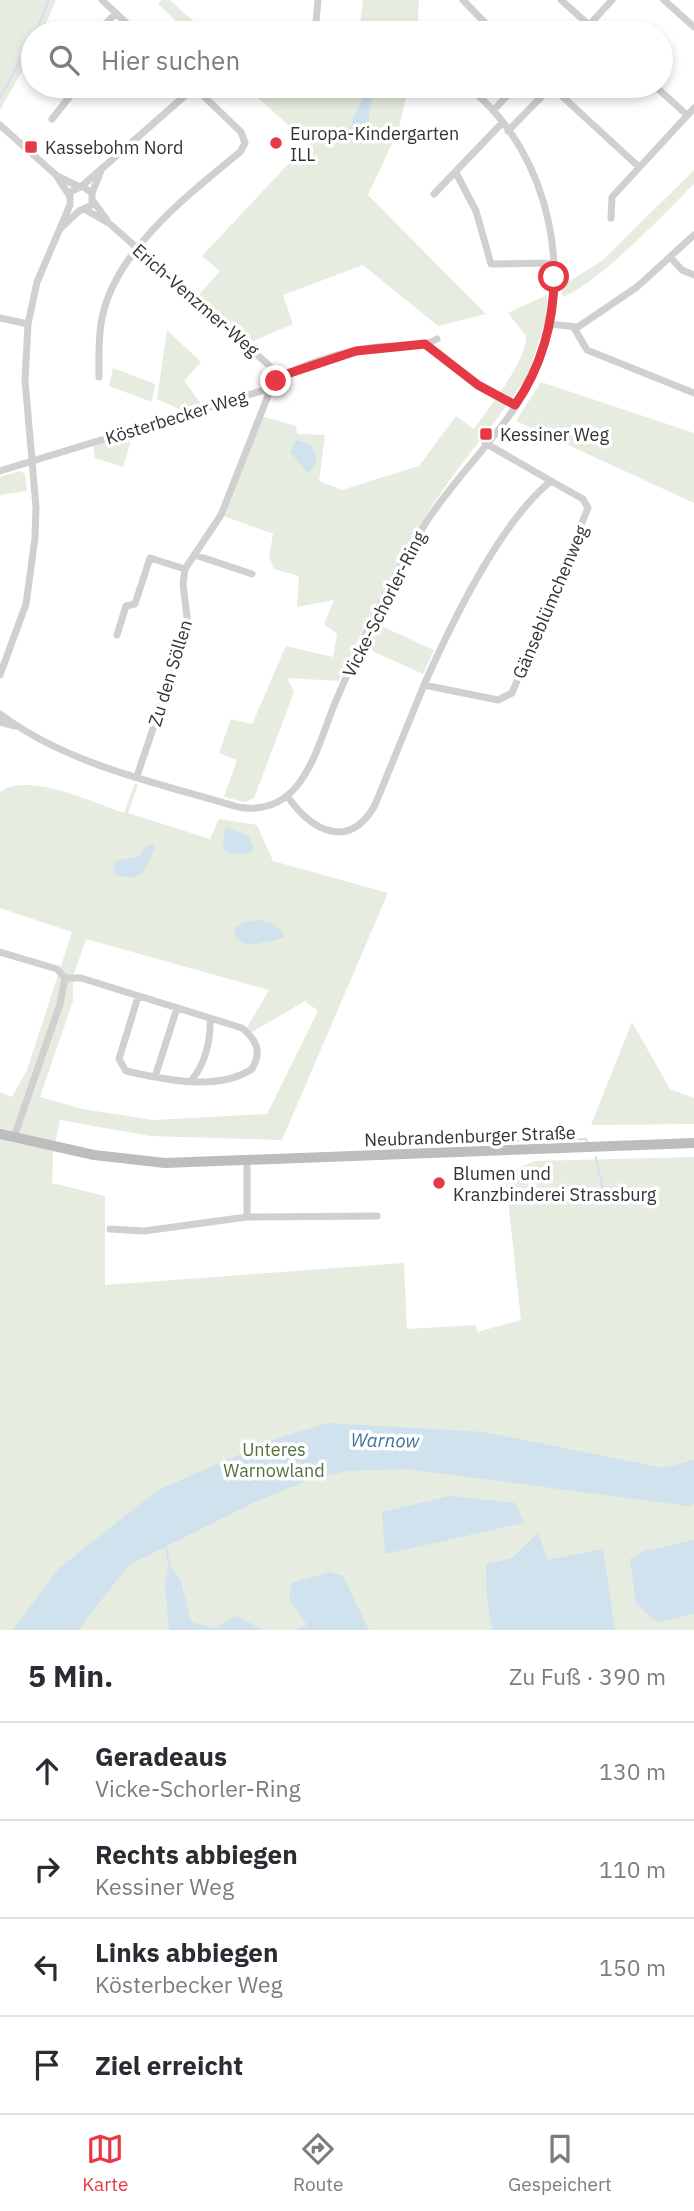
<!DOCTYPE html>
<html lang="de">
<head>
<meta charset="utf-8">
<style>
  body { margin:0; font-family:"IBM Plex Sans",sans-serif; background:#f2f2f3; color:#2b2b33 }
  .stop { position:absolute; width:21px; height:21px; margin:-16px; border:5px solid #e63946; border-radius:50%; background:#fff }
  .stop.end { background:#e63946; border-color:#fff; box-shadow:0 2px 7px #0008 }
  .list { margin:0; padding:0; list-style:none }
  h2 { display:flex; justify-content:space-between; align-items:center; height:91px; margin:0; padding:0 28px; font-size:30px }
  h2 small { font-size:23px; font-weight:400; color:#7c7c81 }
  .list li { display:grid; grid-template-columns:46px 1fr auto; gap:21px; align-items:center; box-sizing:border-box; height:98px; padding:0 28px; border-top:2px solid #e1e1e2 }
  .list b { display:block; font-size:26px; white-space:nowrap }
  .list p { margin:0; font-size:23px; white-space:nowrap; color:#7c7c81 }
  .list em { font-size:23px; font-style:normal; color:#7c7c81 }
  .icon { flex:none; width:38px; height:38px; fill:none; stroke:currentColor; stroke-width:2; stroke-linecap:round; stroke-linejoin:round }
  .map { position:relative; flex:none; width:694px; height:1630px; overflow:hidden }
  .search { position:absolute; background:#fff; box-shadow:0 4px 10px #0003; left:21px; right:21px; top:21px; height:77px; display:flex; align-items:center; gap:18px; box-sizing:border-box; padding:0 24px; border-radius:38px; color:#7c7c81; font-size:26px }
  .sheet { height:483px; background:#fff }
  nav { display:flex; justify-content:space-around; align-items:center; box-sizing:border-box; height:98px; border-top:2px solid #e1e1e2; background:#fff; font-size:19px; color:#7c7c81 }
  nav a { display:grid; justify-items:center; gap:4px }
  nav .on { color:#e63946 }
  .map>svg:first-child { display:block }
  .green { fill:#e6ecdf; fill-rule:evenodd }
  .water { fill:#cfe2ee }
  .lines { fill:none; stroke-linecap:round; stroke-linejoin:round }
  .stream { stroke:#cfe2ee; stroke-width:2 }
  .street { stroke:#d0d0d0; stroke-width:7 }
  .secondary { stroke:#bdbdbd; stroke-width:10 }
  .route { stroke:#e63946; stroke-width:9 }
  .poi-dot { fill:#e63946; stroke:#fff; stroke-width:2.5 }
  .labels { text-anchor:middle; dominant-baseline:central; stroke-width:7; stroke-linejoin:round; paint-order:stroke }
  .poi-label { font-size:18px; fill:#333; stroke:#fff; text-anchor:start }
  .street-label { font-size:18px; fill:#333; stroke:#fff }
  .park-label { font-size:18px; fill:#56703f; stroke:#fff }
  .water-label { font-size:19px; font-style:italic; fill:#3f7597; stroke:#fff }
</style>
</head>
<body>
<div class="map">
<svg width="694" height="1630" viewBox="0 0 694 1630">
  <rect width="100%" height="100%" fill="#fff"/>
  <path class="green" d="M 0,0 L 56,0 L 42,33 L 33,33 L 33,52 L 0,110 Z
    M 161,0 L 170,0 L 206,33 L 189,33 L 158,4 Z
    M 363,0 L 419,0 L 417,33 L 391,33 L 360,24 Z
    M 245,86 L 261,86 L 265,90 L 278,86 L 409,86 L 398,131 L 368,195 L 486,314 L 438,326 L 363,265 L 283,295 L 293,324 L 251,342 L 197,297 L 220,271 L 202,256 L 308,143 Z
    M 694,170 L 694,184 C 666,212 596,286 562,297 L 563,285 L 602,261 Z
    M 547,295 L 548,313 L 527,377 L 488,431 L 485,429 L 481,435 L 483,437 C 417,518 382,587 339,681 L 287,678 L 294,692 L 254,798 L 245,802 L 224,797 L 237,760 L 219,753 L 231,719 L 252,724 L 286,646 L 333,657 L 337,634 L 324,624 L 334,600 L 297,607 L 299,576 L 274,569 L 269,557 L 273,534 L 221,515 L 261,416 L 296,426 L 297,434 L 325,435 L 319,481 L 342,490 L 419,466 L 456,416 L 474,429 C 488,409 528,359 526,336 L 508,313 Z
    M 167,330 L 201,362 L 184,381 L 202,405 L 183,411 L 157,399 Z
    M 113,368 L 155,384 L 152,402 L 109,386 Z
    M 541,382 L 694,433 L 694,503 L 516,421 Z
    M 134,430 L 123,467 L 95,458 L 93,443 Z
    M 20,471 L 25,474 L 27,491 L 0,495 L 0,477 Z
    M 379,625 L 434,650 L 423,674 L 368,649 Z
    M 135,783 L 138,785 L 128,813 L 210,839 L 219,819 L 257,825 L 273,861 L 388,893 L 282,1140 L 150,1136 L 60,1120 L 53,1154 L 52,1183 L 105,1196 L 105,1285 L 404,1263 L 407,1329 L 476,1325 L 477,1332 L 521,1320 L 505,1173 L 535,1161 L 694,1157 L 694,1630 L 0,1630 L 0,1092 L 12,1097 L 27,1070 L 72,932 L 0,908 L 0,792 C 28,771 94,803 124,813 ZM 86,939 L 269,990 L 245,1031 L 249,1034 L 305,1001 L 318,1011 L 267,1114 L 153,1120 L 82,1109 L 40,1097 L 73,1001 L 73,977 Z
    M 632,1022 L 670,1089 L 694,1098 L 694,1124 L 591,1125 Z"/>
  <path class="water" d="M 363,86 L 375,86 L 369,113 L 369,139 L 363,141 L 351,134 C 350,118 358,109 364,95 Z
    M 296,440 L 311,445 L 317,460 L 309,474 L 290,452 Z
    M 227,827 L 248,836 L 254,847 L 251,853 L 230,854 L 223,850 L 224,832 Z
    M 154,845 L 155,848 C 143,871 145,882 116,875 L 113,867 L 116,861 L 139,856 L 147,846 Z
    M 259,920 L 272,923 L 284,934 L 283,938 C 264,941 251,951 235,937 L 235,928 L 243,922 Z
    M 327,1423 L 484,1432 L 663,1468 L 694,1460 L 694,1504 L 688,1506 L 408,1469 L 347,1471 L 306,1481 L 257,1501 L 129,1565 L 78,1630 L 13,1630 L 58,1569 L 158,1490 L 270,1441 Z
    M 450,1496 L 515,1503 L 524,1523 L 385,1554 L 382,1512 Z
    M 538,1533 L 548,1560 L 603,1549 L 615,1630 L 492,1630 L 487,1600 L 486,1564 L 512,1558 Z
    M 694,1540 L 694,1614 L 657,1622 L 636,1604 L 630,1559 L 645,1551 Z
    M 169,1566 L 180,1578 L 191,1622 L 215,1628 L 237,1616 L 263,1630 L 169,1630 L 165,1583 Z
    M 329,1572 L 343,1576 L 369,1630 L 294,1630 L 307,1625 L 289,1599 L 292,1583 Z"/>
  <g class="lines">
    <path class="stream" d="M 35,33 L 49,0
      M 0,98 L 33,36
      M 448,1143 L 586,1139 L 587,1142
      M 596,1157 L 604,1195
      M 166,1547 L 169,1566"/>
    <path class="street" d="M 102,0 L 137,33
      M 463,0 L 495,33
      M 561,0 L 598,33
      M 664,0 L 694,27
      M 97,33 L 116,13
      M 315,33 L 318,0
      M 582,33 L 612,0
      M 551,86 L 639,167
      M 655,86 L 687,115
      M 493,111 L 516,86
      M 52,119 L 78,86
      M 0,125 L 56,175 L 69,195
      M 508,131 L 544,94 L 547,86
      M 456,173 L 476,211 L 491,264 L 554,263
      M 57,176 L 78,186
      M 82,186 L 196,86
      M 434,194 L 502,123
      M 93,201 L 107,220
      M 86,210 L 110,224 L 281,376
      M 611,218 L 612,197 L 694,108
      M 60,229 L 79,211 L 92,205 L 92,193 L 101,171
      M 671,258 L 682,270 L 694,275
      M 0,318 L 28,324
      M 549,324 L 578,327 L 637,287 L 694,235
      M 574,328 L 587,350 L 694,393
      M 425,344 L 477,385 L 515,405
      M 99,377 C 99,358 98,337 102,318 C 115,251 189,194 240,152 L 245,143 L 241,132 L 193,86
      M 485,443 L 551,481
      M 0,471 L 271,388
      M 551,481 L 583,499 L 588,508 L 512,693 L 498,700 L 424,685 C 451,624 500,522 551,481 Z
      M 195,555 L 252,574
      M 117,635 L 126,606 L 135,604 L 150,558 L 185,569
      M 0,675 L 26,604 L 35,538 L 36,507 L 25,380 L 28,324 L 37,282 L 70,205 L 70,192 L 82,186 L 92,193
      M 0,714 C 68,765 158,783 238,807 C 303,818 316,749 335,703 C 361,642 389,580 425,524 C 456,475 502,435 529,384 C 579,288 553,153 467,86
      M 0,722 L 14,726
      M 137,776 L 188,625 L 183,584 L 185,569 L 221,515 L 271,388 C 287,366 349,350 377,347 C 396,345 420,349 437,339
      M 288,797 C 312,831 349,851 375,805 L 424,685
      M 0,952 L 57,969 L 65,978 L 60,1004 L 14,1137
      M 65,978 L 81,978 L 242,1028 C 257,1040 262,1052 252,1069 C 217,1092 163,1079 126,1071 L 119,1059 L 138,997
      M 155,1077 L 177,1008
      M 191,1081 C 205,1064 211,1041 210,1019
      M 247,1160 L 247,1217
      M 110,1229 L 144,1231 L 247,1217 L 377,1216"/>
    <path class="secondary" d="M 0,1134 L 94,1155 L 165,1163 L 694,1143"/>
  </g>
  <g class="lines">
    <path class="route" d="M 276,381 L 281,376 L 356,351 L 425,344 L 478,385 L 515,405 C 541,368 554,322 554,277"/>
  </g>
  <g class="poi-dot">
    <circle cx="276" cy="143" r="7"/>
    <rect x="24" y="140" width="14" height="14" rx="3.5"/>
    <rect x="479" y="427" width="14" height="14" rx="3.5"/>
    <circle cx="439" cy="1183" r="7"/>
  </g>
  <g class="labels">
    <g class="poi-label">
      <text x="290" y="133">Europa-Kindergarten<tspan x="290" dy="21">ILL</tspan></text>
      <text x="45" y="147">Kassebohm Nord</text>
      <text x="500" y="434">Kessiner Weg</text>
      <text x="453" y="1173">Blumen und<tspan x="453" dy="21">Kranzbinderei Strassburg</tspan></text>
    </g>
    <g class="street-label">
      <text transform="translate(196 300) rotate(41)">Erich-Venzmer-Weg</text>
      <text transform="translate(176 417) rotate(-17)">Kösterbecker Weg</text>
      <text transform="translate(550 602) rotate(-67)">Gänseblümchenweg</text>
      <text transform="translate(384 604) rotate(-63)">Vicke-Schorler-Ring</text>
      <text transform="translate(170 673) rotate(-73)">Zu den Söllen</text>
      <text transform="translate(470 1136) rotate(-2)">Neubrandenburger Straße</text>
    </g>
    <g class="park-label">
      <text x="274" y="1449">Unteres<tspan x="274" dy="21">Warnowland</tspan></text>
    </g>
    <g class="water-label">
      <text transform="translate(385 1440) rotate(1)">Warnow</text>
    </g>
  </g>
</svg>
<div class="stop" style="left:554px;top:277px"></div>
<div class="stop end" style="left:276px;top:381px"></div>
<div class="search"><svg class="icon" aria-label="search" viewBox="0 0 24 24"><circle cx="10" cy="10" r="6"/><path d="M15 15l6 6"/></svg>Hier suchen</div>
</div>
<section class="sheet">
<h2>5 Min.<small>Zu Fuß · 390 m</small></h2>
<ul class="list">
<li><svg class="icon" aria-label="ahead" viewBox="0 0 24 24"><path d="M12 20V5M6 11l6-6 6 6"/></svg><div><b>Geradeaus</b><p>Vicke-Schorler-Ring</p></div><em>130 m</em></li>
<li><svg class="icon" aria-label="right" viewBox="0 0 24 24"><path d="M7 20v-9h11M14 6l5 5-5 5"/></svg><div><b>Rechts abbiegen</b><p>Kessiner Weg</p></div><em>110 m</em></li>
<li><svg class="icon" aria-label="left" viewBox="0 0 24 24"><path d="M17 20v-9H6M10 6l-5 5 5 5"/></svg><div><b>Links abbiegen</b><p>Kösterbecker Weg</p></div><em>150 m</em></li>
<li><svg class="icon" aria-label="arrive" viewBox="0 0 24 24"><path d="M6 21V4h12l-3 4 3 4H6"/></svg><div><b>Ziel erreicht</b></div></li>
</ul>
</section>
<nav>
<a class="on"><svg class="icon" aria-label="map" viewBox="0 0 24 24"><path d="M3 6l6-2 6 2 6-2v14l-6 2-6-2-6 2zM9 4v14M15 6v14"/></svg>Karte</a>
<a><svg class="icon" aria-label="directions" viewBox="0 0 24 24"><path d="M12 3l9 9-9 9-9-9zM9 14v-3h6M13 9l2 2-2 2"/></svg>Route</a>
<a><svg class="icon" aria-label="saved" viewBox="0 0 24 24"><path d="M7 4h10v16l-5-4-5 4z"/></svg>Gespeichert</a>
</nav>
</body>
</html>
